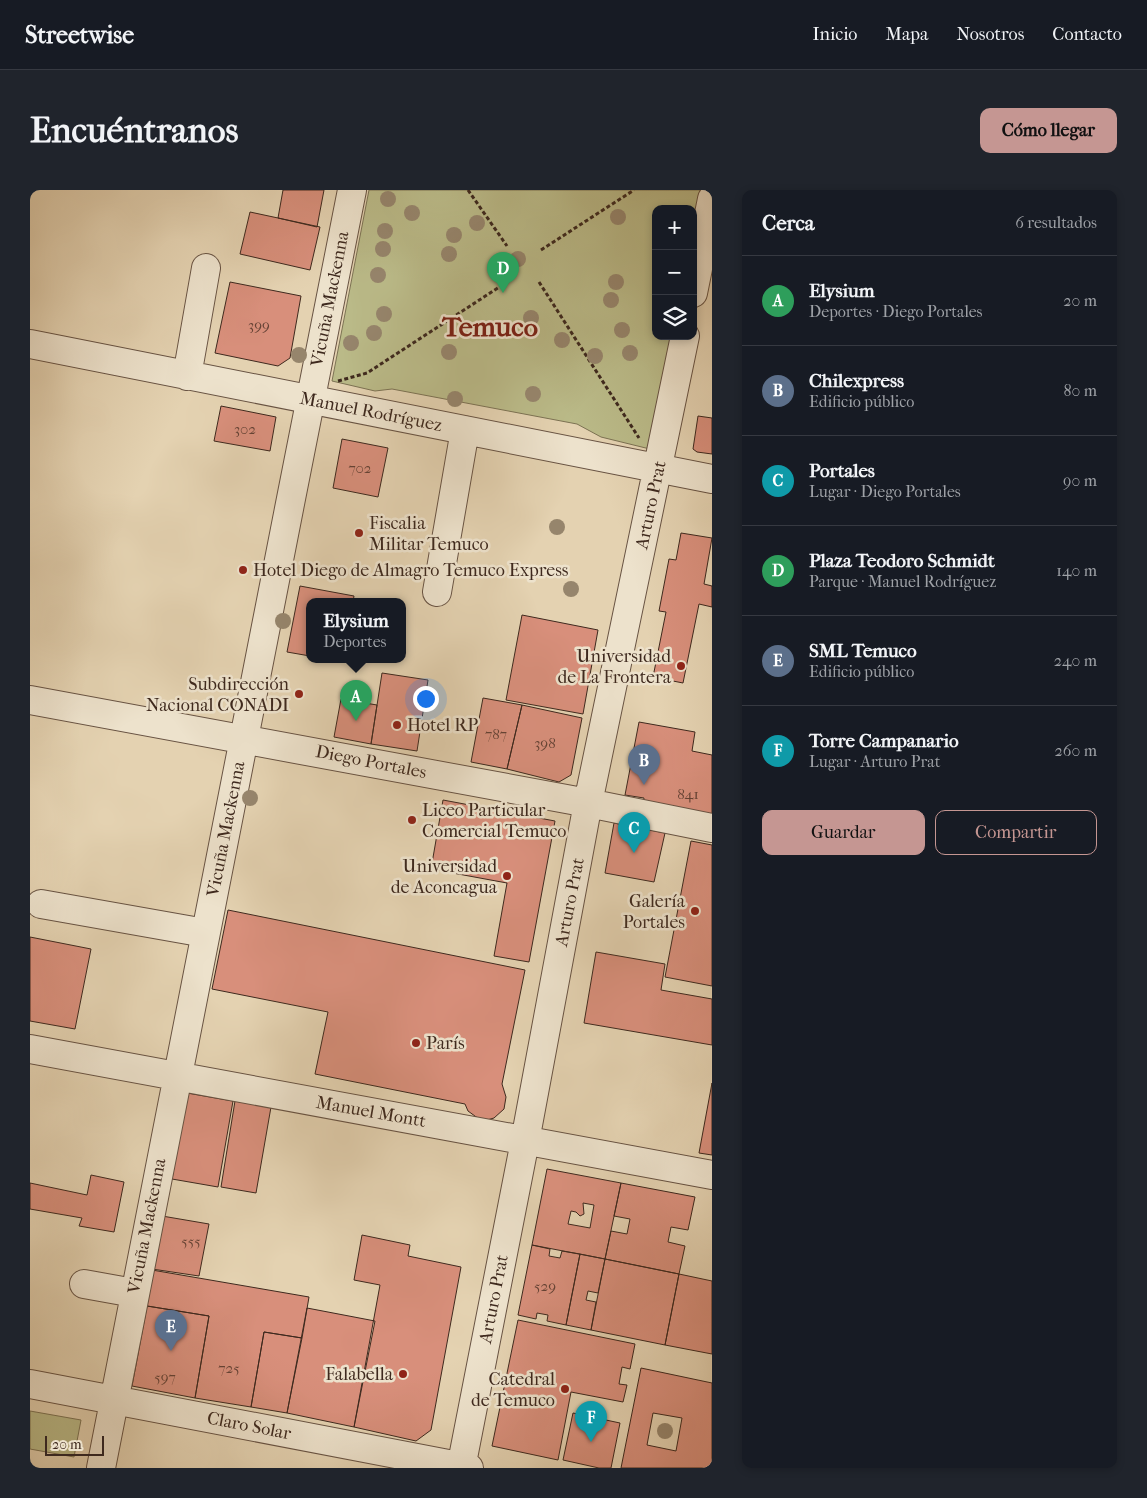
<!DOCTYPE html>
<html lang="es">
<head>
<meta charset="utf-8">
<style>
  body { margin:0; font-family:"IM FELL French Canon",serif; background:#20242c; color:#f1f3f6 }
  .controls { position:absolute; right:15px; top:15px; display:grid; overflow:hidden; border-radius:10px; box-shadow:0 2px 8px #0003 }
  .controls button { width:45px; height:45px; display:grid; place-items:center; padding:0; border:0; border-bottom:1px solid #363941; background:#171b24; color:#f1f3f6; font:25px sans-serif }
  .scale { position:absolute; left:15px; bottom:12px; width:59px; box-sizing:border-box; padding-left:5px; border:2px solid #3e291e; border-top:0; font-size:14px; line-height:18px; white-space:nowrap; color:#3e291e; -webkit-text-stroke:4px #ede2cc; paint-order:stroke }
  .you { position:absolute; left:395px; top:508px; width:18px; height:18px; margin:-12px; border:4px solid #fff; border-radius:50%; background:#1a73e8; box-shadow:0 0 0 8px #1a73e833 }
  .badge { display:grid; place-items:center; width:32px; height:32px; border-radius:50%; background:#c59692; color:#fff; font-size:16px; font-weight:700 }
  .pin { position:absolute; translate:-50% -41px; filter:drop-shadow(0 1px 2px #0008) }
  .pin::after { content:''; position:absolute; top:26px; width:18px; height:15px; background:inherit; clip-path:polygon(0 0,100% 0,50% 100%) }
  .popup { position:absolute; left:276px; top:408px; width:100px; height:65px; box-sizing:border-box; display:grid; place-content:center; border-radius:10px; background:#171b24; filter:drop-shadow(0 1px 4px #0005); font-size:16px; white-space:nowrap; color:#9ea1a6 }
  .popup b { font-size:19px; color:#f1f3f6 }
  .popup::after { content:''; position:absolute; left:50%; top:100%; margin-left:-10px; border:10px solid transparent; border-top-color:#171b24 }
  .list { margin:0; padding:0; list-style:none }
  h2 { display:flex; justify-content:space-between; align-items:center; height:65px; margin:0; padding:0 20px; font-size:21px }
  h2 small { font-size:16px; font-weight:400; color:#9ea1a6 }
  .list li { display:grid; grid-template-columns:32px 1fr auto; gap:15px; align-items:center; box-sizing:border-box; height:90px; padding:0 20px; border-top:1px solid #363941 }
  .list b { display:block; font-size:19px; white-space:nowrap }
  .list p { margin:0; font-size:16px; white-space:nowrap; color:#9ea1a6 }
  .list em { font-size:16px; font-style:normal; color:#9ea1a6 }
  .actions { display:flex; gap:10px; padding:15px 20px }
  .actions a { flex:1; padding:11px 0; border:1px solid #c59692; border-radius:10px; text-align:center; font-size:18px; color:#c59692 }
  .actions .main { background:#c59692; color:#111 }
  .icon { flex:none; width:28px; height:28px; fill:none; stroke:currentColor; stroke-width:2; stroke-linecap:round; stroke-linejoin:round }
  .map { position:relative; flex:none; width:682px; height:1278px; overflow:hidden; border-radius:10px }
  header { display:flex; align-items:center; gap:30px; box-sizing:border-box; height:70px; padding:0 25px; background:#171b24; border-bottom:1px solid #363941 }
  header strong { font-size:24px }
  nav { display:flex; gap:28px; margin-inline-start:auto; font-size:18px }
  .intro { display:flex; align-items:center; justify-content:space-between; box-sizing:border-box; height:120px; padding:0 30px }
  h1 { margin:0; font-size:35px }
  .button { padding:12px 22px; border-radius:10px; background:#c59692; color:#111; font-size:18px; font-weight:700 }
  main { display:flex; gap:30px; padding:0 30px }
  aside { flex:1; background:#171b24; border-radius:10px; box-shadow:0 2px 8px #0003 }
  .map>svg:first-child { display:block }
  .green { fill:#baba88; stroke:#7c7253 }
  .building { fill:#d88f7b; stroke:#3e291e; fill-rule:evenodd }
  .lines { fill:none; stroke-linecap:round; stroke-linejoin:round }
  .minor-casing { stroke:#685343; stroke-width:30 }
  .path { stroke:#3e291e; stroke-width:3; stroke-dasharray:4 2.5; stroke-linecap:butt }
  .minor { stroke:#ede2cc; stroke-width:28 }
  .tree { fill:#96856c }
  .poi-dot { fill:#8f2418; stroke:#ede2cc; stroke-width:2 }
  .labels { text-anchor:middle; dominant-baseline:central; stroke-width:5; stroke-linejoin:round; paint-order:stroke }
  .number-label { font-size:15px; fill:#644235 }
  .street-label { font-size:18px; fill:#3e291e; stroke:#ede2cc }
  .poi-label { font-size:18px; fill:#3e291e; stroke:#ede2cc; text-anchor:end }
  .town-label { font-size:28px; font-weight:bold; fill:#7a1f14; stroke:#ede2cc }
</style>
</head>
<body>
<header>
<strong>Streetwise</strong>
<nav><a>Inicio</a><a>Mapa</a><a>Nosotros</a><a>Contacto</a></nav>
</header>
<div class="intro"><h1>Encuéntranos</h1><a class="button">Cómo llegar</a></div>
<main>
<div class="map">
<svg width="682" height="1278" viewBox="0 0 682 1278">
  <rect width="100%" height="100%" fill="#e4d2b1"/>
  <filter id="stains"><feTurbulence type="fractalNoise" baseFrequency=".004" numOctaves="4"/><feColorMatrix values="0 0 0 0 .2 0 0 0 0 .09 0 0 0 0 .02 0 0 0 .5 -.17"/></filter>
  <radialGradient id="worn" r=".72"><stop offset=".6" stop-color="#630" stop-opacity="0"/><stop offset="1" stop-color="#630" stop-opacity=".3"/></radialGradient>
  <path class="green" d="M 339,0 L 670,0 L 663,32 L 663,19 L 626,19 L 626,146 L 641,146 L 626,223 L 628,261 L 571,247 L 547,234 L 362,199 L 345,201 L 302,191 Z
    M 0,1221 L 51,1230 L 44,1267 L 0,1259 Z"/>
  <path class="building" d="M 253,0 L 294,0 L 287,37 L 248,28 Z
    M 220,22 L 290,37 L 280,80 L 210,64 Z
    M 200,92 L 271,106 L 260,168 L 248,176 L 185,163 Z
    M 191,216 L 246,227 L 240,261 L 184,251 Z
    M 668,226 L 682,228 L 682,264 L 667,262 L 663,259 Z
    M 312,249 L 358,258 L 348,307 L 303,298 Z
    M 651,343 L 682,348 L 674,394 L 682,396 L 682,417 L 669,414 L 653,493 L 623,487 L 636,422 L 629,421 L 639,369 L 646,370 Z
    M 270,396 L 324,406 L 323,412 L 280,412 L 280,466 L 257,462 Z
    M 492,425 L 568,440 L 553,524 L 476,510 Z
    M 352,483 L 398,490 L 387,561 L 341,554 Z
    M 453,508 L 492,515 L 477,579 L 441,572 Z
    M 311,509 L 347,515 L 341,554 L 304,547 Z
    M 492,515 L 552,528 L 541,585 L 529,592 L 477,579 Z
    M 609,532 L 665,542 L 662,561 L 682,565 L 682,628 L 613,616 L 614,608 L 595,605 Z
    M 413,610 L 525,631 L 499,772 L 464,766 L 477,693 L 401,679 Z
    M 584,633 L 635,643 L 624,692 L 575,683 Z
    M 661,651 L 682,655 L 682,796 L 635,787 Z
    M 198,720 L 495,780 L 472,894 L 476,907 L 474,919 L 464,928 L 457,930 L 449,929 L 438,921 L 435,914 L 285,884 L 298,822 L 182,799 Z
    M 0,747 L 61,759 L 45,839 L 0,831 Z
    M 566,762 L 635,774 L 631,800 L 682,809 L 682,855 L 554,833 Z
    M 682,893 L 682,965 L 669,963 Z
    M 157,903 L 203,911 L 188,997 L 142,989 Z
    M 205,911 L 241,917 L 226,1003 L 191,997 Z
    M 517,979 L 591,993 L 575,1069 L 502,1055 ZM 553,1013 L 564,1015 L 560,1038 L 538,1034 L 541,1021 L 546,1022 L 550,1026 L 554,1024 Z
    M 61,985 L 94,992 L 84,1042 L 49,1036 L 52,1028 L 0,1019 L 0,993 L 57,1005 Z
    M 591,993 L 665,1007 L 658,1040 L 641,1037 L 638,1052 L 655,1056 L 649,1084 L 575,1069 L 581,1041 L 597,1044 L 600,1029 L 584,1026 Z
    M 132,1026 L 179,1034 L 169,1086 L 122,1079 Z
    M 332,1045 L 380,1055 L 378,1066 L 431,1077 L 401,1240 L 386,1251 L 324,1237 L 350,1095 L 324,1090 Z
    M 502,1055 L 520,1059 L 519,1066 L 530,1068 L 532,1061 L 550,1064 L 536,1135 L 517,1131 L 518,1125 L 507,1123 L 506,1129 L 488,1125 Z
    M 550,1064 L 575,1069 L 568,1103 L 558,1101 L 556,1110 L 566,1112 L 561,1140 L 536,1135 Z
    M 575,1069 L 649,1084 L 635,1155 L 561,1140 Z
    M 122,1080 L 279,1107 L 272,1148 L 234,1142 L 221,1217 L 165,1208 L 179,1126 L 117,1116 Z
    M 649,1084 L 682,1091 L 682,1164 L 635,1155 Z
    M 117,1116 L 179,1126 L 165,1208 L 102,1196 Z
    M 277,1118 L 345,1131 L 324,1237 L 257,1223 Z
    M 488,1130 L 605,1154 L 600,1179 L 592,1177 L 589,1194 L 597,1195 L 593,1212 L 541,1202 L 528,1270 L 462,1256 Z
    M 234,1142 L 272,1148 L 257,1223 L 221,1217 Z
    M 611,1178 L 682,1193 L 682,1278 L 591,1278 ZM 623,1223 L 652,1228 L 646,1261 L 617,1255 Z
    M 543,1223 L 590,1233 L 581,1278 L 569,1278 L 533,1270 Z"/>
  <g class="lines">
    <defs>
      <path id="minor" d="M 663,103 L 682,9
        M 0,154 L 682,289
        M 157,186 L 176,78
        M 407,402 L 435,240
        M 0,510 L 558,613 L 682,638
        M 11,714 L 175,743
        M 0,859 L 682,985
        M 54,1094 L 104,1103
        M 0,1194 L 439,1278
        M 71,1278 C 153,852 238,426 322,0
        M 431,1278 L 495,951 L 558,613 L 655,146"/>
    </defs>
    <use href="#minor" class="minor-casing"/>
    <path class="path" d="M 438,0 L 477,56
      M 511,60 L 604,0
      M 509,92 L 609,248
      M 308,191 L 337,183 L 477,92"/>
    <use href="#minor" class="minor"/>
  </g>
  <g class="tree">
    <circle cx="358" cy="9" r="8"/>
    <circle cx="382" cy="23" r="8"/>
    <circle cx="588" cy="27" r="8"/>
    <circle cx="447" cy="33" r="8"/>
    <circle cx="355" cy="41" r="8"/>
    <circle cx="424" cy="45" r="8"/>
    <circle cx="353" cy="59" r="8"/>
    <circle cx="419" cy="64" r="8"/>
    <circle cx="488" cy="69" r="8"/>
    <circle cx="348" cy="85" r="8"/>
    <circle cx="586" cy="92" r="8"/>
    <circle cx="581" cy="110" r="8"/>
    <circle cx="354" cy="124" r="8"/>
    <circle cx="501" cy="128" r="8"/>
    <circle cx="592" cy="140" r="8"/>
    <circle cx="344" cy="143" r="8"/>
    <circle cx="532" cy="150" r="8"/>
    <circle cx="321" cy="153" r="8"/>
    <circle cx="419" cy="162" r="8"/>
    <circle cx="600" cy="163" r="8"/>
    <circle cx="269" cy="165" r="8"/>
    <circle cx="565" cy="166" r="8"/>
    <circle cx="503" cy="204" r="8"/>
    <circle cx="425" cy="209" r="8"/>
    <circle cx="527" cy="337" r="8"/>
    <circle cx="541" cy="399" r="8"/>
    <circle cx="253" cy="431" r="8"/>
    <circle cx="220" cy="608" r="8"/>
    <circle cx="635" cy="1241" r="8"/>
  </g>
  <g class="poi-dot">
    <circle cx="329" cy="343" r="5"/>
    <circle cx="213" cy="380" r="5"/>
    <circle cx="651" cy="476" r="5"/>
    <circle cx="269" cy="504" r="5"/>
    <circle cx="367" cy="535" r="5"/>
    <circle cx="382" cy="630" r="5"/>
    <circle cx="477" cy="686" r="5"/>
    <circle cx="665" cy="721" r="5"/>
    <circle cx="386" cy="853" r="5"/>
    <circle cx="373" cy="1184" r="5"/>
    <circle cx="535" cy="1199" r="5"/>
  </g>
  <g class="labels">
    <g class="number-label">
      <text x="229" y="135">399</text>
      <text x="215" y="239">302</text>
      <text x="330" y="278">702</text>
      <text x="466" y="544">787</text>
      <text x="515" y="553">398</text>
      <text x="658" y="604">841</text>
      <text x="161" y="1051">555</text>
      <text x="515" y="1096">529</text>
      <text x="199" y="1178">725</text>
      <text x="135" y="1187">597</text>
    </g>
    <g class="street-label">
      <text transform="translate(300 109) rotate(-79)">Vicuña Mackenna</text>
      <text transform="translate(341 222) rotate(11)">Manuel Rodríguez</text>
      <text transform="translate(621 315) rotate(-78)">Arturo Prat</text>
      <text transform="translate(341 572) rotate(11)">Diego Portales</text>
      <text transform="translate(196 639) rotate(-79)">Vicuña Mackenna</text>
      <text transform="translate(540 712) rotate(-79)">Arturo Prat</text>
      <text transform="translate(341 922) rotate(10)">Manuel Montt</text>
      <text transform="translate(117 1036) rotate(-79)">Vicuña Mackenna</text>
      <text transform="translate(464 1109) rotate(-79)">Arturo Prat</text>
      <text transform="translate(219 1236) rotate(11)">Claro Solar</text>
    </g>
    <g class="poi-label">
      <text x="339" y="333" text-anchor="start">Fiscalia<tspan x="339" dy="21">Militar Temuco</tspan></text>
      <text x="223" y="380" text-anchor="start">Hotel Diego de Almagro Temuco Express</text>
      <text x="641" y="466">Universidad<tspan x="641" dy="21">de La Frontera</tspan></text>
      <text x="259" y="494">Subdirección<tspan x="259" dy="21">Nacional CONADI</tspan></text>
      <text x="377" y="535" text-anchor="start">Hotel RP</text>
      <text x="392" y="620" text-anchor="start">Liceo Particular<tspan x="392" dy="21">Comercial Temuco</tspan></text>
      <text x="467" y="676">Universidad<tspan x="467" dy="21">de Aconcagua</tspan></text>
      <text x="655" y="711">Galería<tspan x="655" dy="21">Portales</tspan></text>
      <text x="396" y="853" text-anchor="start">París</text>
      <text x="363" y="1184">Falabella</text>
      <text x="525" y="1189">Catedral<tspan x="525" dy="21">de Temuco</tspan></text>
    </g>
    <g class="town-label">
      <text x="460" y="136">Temuco</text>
    </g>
  </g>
  <rect width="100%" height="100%" filter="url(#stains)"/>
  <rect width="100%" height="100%" fill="url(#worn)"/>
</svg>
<div class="controls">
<button>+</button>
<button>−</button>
<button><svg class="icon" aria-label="layers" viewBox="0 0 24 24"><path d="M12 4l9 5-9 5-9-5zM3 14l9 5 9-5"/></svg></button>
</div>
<div class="scale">20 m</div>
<div class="you"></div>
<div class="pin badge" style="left:326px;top:531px;background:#2e9e5b">A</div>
<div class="popup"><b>Elysium</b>Deportes</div>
<div class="pin badge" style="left:614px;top:595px;background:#5c6f8a">B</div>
<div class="pin badge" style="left:604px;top:663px;background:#0f9aa8">C</div>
<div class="pin badge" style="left:473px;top:103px;background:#2e9e5b">D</div>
<div class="pin badge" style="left:141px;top:1161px;background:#5c6f8a">E</div>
<div class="pin badge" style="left:561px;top:1252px;background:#0f9aa8">F</div>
</div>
<aside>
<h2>Cerca<small>6 resultados</small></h2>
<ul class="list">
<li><span class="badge" style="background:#2e9e5b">A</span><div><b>Elysium</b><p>Deportes · Diego Portales</p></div><em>20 m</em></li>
<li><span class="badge" style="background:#5c6f8a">B</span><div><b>Chilexpress</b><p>Edificio público</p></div><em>80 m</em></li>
<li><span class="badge" style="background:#0f9aa8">C</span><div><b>Portales</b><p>Lugar · Diego Portales</p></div><em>90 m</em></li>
<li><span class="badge" style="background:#2e9e5b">D</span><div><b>Plaza Teodoro Schmidt</b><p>Parque · Manuel Rodríguez</p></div><em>140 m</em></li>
<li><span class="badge" style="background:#5c6f8a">E</span><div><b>SML Temuco</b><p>Edificio público</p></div><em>240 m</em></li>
<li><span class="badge" style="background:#0f9aa8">F</span><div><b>Torre Campanario</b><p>Lugar · Arturo Prat</p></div><em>260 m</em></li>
</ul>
<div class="actions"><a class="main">Guardar</a><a>Compartir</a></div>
</aside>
</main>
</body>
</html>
